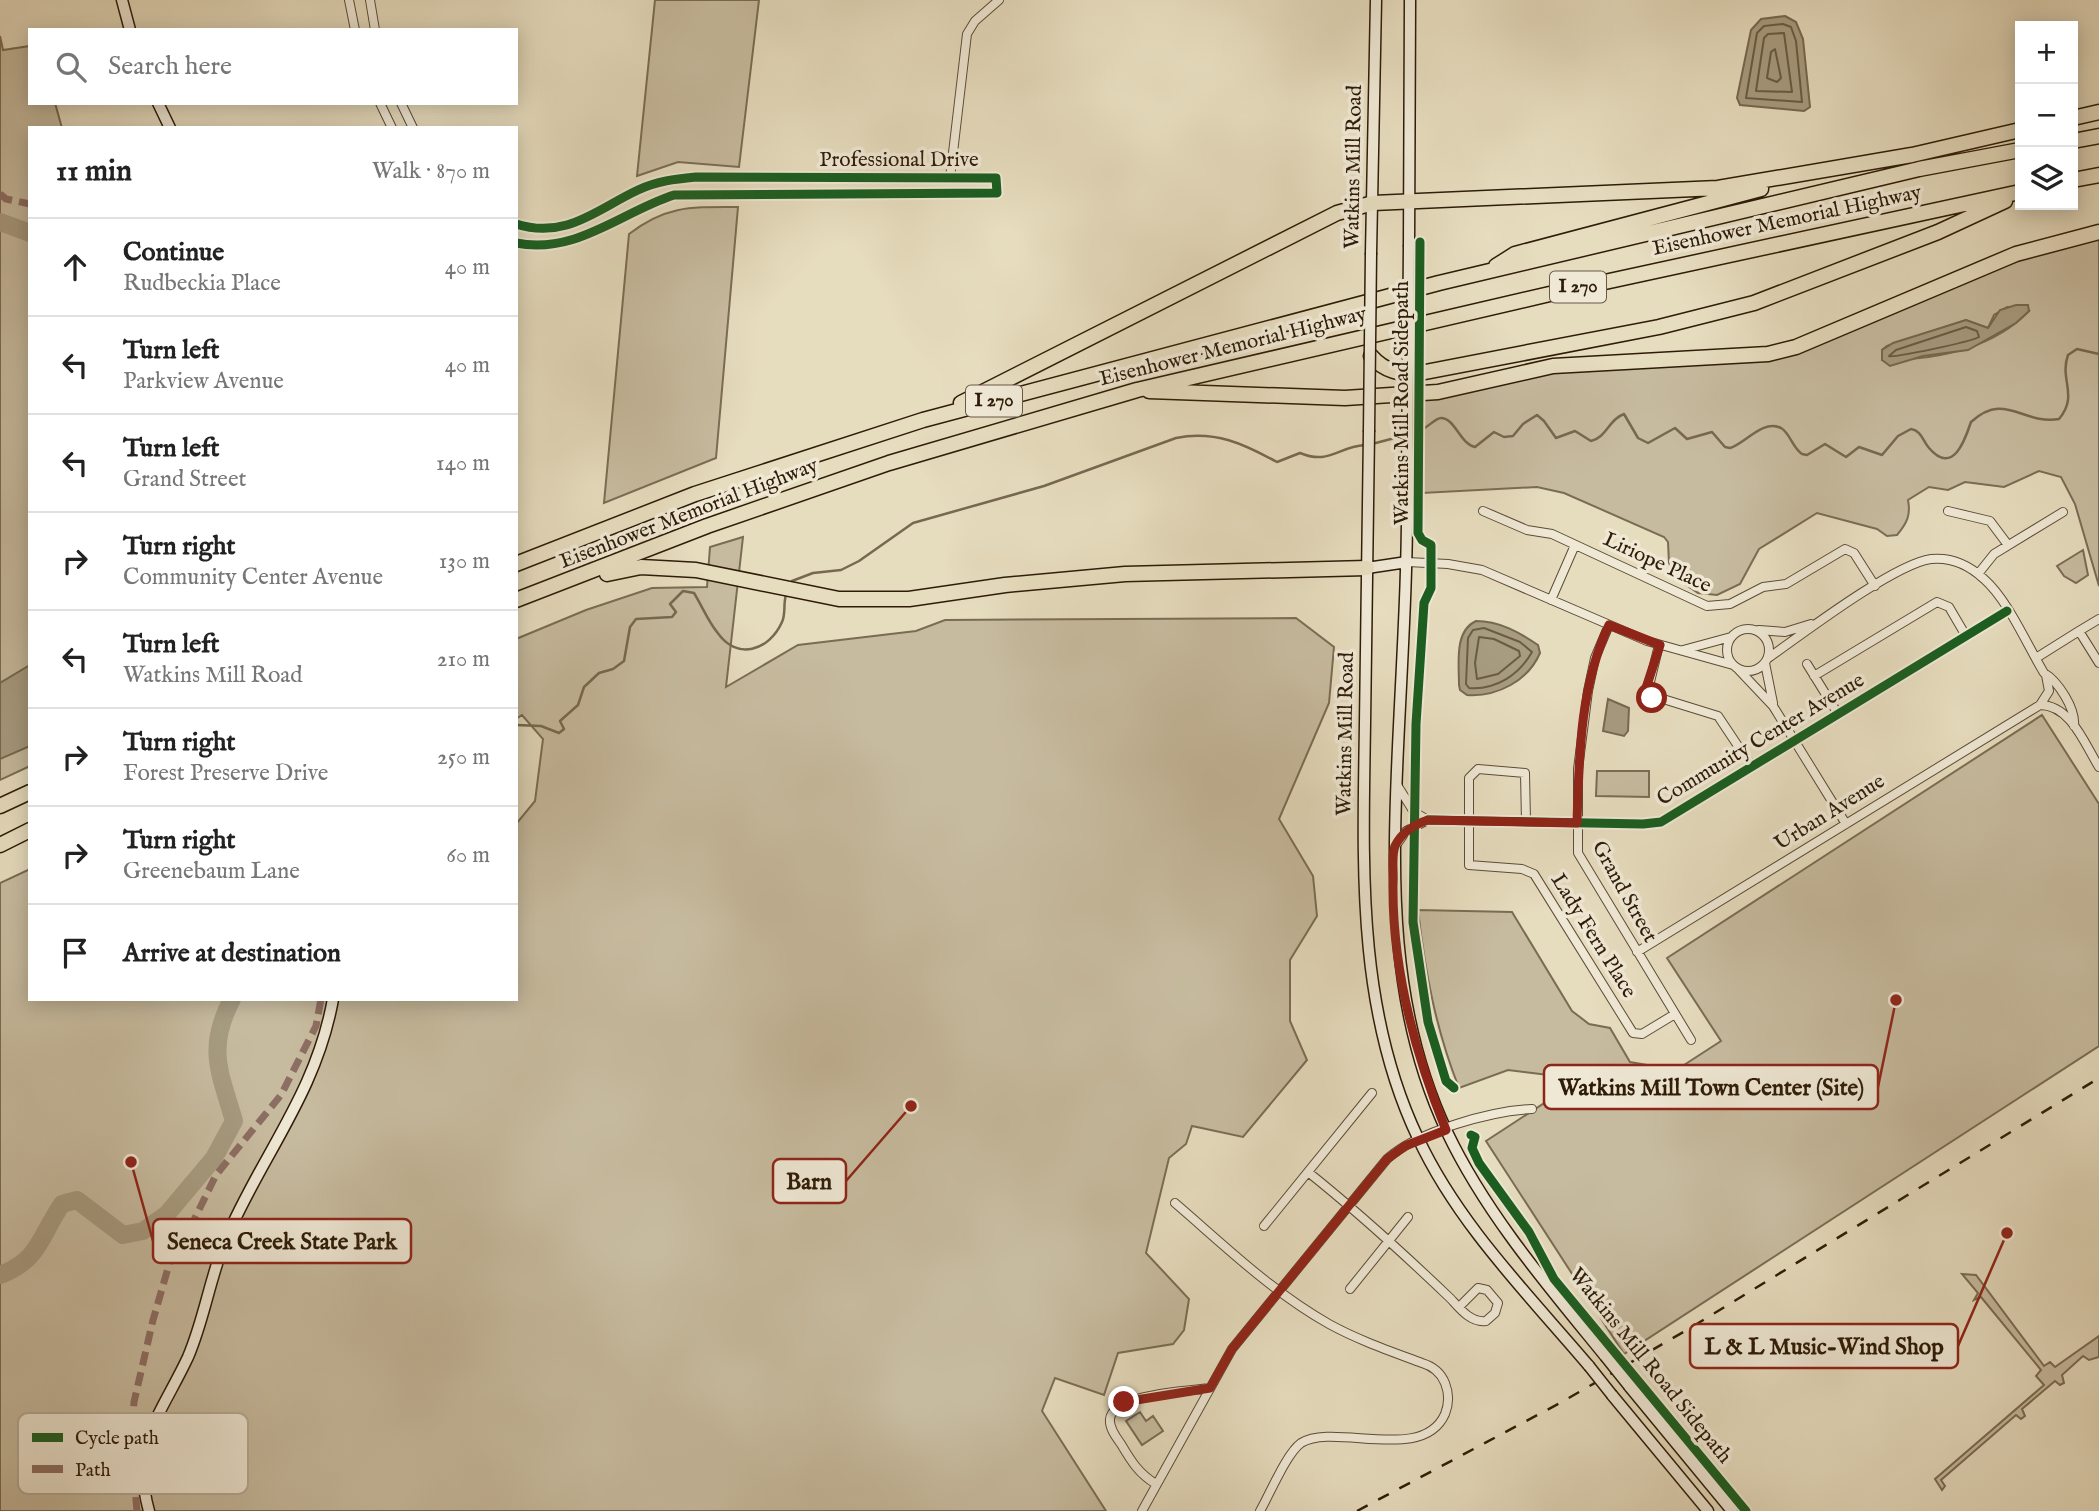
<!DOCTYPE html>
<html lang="en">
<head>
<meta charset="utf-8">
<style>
  body { margin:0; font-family:"IM FELL English",serif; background:#f2f2f2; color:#222 }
  .controls { position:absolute; right:21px; top:21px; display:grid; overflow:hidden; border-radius:0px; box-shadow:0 4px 18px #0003 }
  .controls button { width:63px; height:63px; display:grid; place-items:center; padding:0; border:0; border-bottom:2px solid #e0e0e0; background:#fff; color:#222; font:35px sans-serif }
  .stop { position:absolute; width:21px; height:21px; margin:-16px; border:5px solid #8f2418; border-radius:50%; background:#fff }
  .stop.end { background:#8f2418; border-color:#fff; box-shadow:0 2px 7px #0008 }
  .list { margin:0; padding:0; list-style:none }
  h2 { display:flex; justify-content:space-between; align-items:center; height:91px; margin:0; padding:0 28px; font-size:30px }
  h2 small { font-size:23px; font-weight:400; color:#767676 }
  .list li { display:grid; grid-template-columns:46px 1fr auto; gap:21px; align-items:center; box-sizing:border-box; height:98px; padding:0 28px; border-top:2px solid #e0e0e0 }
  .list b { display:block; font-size:26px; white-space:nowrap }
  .list p { margin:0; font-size:23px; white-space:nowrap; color:#767676 }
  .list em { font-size:23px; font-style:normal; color:#767676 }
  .icon { flex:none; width:38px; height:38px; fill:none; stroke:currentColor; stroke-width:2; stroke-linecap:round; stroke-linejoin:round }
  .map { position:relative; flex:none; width:2099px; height:1511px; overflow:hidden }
  .search { position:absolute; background:#fff; box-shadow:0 4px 18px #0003; left:28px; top:28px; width:490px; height:77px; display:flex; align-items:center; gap:18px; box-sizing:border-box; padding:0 24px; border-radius:0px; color:#767676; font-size:26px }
  .panel { position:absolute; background:#fff; box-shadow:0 4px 18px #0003; left:28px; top:126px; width:490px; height:875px; border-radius:0px }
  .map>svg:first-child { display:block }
  .green { fill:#c7bb9f; stroke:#7a6c54; stroke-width:2; fill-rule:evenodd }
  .water { fill:#a79b80; stroke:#776850; stroke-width:2 }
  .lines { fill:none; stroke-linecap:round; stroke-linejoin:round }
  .shore { stroke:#6a5c44; stroke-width:2 }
  .stream { stroke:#776850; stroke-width:2.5 }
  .river { stroke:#a79b80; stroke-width:18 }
  .street-casing { stroke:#5c4c36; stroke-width:10 }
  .secondary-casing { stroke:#2e1c08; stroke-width:13 }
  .highway-casing { stroke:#2e1c08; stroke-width:17 }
  .street { stroke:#efe8d5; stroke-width:8 }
  .secondary { stroke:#efe8d5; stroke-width:10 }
  .highway { stroke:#e6dcbe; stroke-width:14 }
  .rail { stroke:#2e1c08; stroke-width:2.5; stroke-dasharray:12 12; stroke-linecap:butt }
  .secondary-bridge-casing { stroke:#2e1c08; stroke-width:13; stroke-linecap:butt }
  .secondary-bridge { stroke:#efe8d5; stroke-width:10 }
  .quiet { stroke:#8d6e63; stroke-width:7; stroke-dasharray:14 7; stroke-linecap:butt }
  .cycleway-casing { stroke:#efe8d5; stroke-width:13 }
  .cycleway { stroke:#1b5e20; stroke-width:9 }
  .route { stroke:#8f2418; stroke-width:9 }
  .labels { text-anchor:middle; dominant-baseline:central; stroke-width:7; stroke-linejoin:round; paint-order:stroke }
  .shield { fill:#efe8d5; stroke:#685946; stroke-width:2 }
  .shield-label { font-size:19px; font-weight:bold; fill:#2e1c08 }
  .street-label { font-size:21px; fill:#2e1c08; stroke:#efe8d5 }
  .key { fill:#efe8d5; stroke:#b5ab98; stroke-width:2 }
  .key-label { font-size:19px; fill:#2e1c08 }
  .leader { fill:none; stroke:#8f2418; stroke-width:2.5 }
  .callout-dot { fill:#8f2418; stroke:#efe8d5; stroke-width:2.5 }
  .callout { fill:#efe8d5; stroke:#8f2418; stroke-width:2.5 }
  .callout-label { font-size:23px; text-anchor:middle; font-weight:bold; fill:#2e1c08 }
</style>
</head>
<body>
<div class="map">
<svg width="2099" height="1511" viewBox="0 0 2099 1511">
  <rect width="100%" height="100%" fill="#e6dcbe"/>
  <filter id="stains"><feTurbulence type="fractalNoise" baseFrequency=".00286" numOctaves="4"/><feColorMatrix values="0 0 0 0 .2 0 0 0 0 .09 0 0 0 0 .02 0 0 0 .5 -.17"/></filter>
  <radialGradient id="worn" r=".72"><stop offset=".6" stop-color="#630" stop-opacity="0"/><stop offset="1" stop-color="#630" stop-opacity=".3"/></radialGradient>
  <path class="green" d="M 655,0 L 759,0 L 739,167 L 678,162 L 637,176 Z
    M 0,36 L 3,50 L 30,46 L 30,103 L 55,103 L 62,128 L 30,128 L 30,766 L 0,780 Z
    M 738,207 L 716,458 L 604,503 L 629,234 C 667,205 692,207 738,207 Z
    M 2099,238 L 2099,586 L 2075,504 L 2061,477 L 2039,471 L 2004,487 L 1965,482 L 1948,490 L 1929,487 L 1908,500 C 1911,515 1907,523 1897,535 L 1887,536 L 1877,529 L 1817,513 L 1759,549 L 1740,584 L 1717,595 L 1698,593 L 1679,580 L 1669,563 L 1668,542 L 1664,537 L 1564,493 L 1537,487 L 1422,493 L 1423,399 L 1546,373 L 1741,362 L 2037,254 ZM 2007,307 L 2029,311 C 1991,350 1934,360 1882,360 L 1882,350 L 1887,346 L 1966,320 L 1988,328 L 1994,315 Z
    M 743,537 L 726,687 L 798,645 L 916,631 L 945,620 L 1296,618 L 1334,647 L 1329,703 L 1279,819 L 1313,876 L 1317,916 L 1290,960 L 1290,1021 L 1307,1060 L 1243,1137 L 1192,1126 L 1186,1144 L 1169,1158 L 1146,1253 L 1189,1299 L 1184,1330 L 1173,1344 L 1118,1353 L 1104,1395 L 1055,1378 L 1042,1411 L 1106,1511 L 0,1511 L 0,883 L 30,869 L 30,999 L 516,999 L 516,824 L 535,801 L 543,739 L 522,715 L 516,719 L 516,639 L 586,610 L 652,588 L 707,587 L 710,547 Z
    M 2083,550 L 2088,575 L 2076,583 L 2064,576 L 2057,566 Z
    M 2042,715 L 2099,804 L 2099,1046 L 1624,1354 L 1486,1141 L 1581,1079 L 1508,1070 L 1459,1088 C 1436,1030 1425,972 1418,910 L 1512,912 L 1572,1011 L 1589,1024 L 1610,1028 L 1630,1062 L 1647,1065 L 1635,1081 L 1624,1080 L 1650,1087 L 1721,1041 L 1667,958 Z
    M 1597,771 L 1649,771 L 1649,797 L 1596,796 Z
    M 1962,1274 L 1976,1275 L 2044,1366 L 2050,1362 L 2055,1367 L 2099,1336 L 2099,1357 L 2089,1360 L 2083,1356 L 2062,1375 L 2064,1383 L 2060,1385 L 2055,1381 L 2022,1409 L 2025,1416 L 2021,1419 L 2016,1415 L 1941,1480 L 1945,1486 L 1942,1490 L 1935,1479 L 2044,1385 L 2036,1376 L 2041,1370 L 1981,1297 L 1974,1300 L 1978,1293 Z
    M 1140,1412 L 1146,1421 L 1153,1416 L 1163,1431 L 1142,1445 L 1126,1421 Z"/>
  <path class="water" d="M 1785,16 L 1796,22 L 1803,39 L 1810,107 L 1804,111 L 1740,105 L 1737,98 L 1751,30 L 1761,19 Z
    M 2016,305 L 2028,305 L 2029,311 L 2016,323 L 1968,350 L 1923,356 L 1890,366 L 1882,360 L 1882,350 L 1893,343 L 1966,320 L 1988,328 L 2000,310 Z
    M 1476,621 C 1499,621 1519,632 1538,645 L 1540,653 C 1528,681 1497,697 1467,695 L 1460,690 L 1459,685 C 1459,663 1454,631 1476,621 Z
    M 30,665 L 30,746 L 0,759 L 0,683 Z
    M 1608,699 L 1629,708 L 1628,731 L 1624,736 L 1603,731 Z"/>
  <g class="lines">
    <path class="shore" d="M 1783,24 L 1791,27 L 1796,41 L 1802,102 L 1746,98 L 1757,33 L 1764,26 Z
      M 1784,33 L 1792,92 L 1756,91 L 1764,38 L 1768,34 Z
      M 1775,49 L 1781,78 L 1777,82 L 1767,78 L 1771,52 Z
      M 1966,327 L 1977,331 L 1979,337 C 1970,342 1894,358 1889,356 L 1896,350 Z
      M 1484,628 L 1520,642 L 1532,652 C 1519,675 1496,690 1469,688 L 1466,684 L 1468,638 L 1473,630 Z
      M 1479,637 L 1494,639 L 1519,651 L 1520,656 L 1498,674 L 1477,679 L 1475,663 Z"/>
    <path class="stream" d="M 1412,434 C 1426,431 1434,418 1441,418 C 1455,418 1460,444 1475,447 L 1494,432 L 1504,437 L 1513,436 L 1523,424 L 1537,415 L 1544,421 L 1556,438 L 1575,431 L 1591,441 C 1606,438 1609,419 1624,414 L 1638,438 L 1648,443 L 1675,428 L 1687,439 L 1712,432 L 1725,447 L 1730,448 C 1745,444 1762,419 1781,428 C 1790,433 1792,447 1802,454 L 1807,455 L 1825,444 L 1846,457 L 1859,447 L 1882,455 L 1898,436 L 1911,429 C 1922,431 1922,440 1929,448 C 1953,476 1965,440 1971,422 C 2005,391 2022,425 2059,419 C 2079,395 2059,380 2068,355 L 2077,349 L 2099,354
      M 1372,444 L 1406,435
      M 790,585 L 792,581 L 813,573 L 841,570 L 859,561 L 913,523 L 1044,486 L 1176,438 C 1215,430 1244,444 1277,462 L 1300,453 C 1329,465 1337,447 1365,445
      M 516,725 L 541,726 L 559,733 L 564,729 L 560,721 L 578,705 L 584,687 L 599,673 L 613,669 L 624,661 L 630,627 L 636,619 L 672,617 L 676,612 L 670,604 L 683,591 L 694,593 C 702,606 708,621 717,632 C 737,661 769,651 782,622 C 786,614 783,604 786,595"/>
    <path class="river" d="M 0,222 L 30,233
      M 0,1275 C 40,1260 40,1236 62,1204 L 77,1200 L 123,1235 L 143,1231 L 167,1214 L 214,1158 L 234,1121 C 220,1072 206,1049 232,999"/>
    <defs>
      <path id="street" d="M 349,0 L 355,30
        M 370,0 L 375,30
        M 380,103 L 392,128
        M 401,103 L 413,128
        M 950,178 L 967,34 L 975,21 L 999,0
        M 516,224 C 566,240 597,209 638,190 C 657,181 675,179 696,177 L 996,178 L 997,193 L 674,195 C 621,212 576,255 516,243
        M 1483,511 L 1527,530 L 1552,534 L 1707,606 L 1730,604 L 1763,587 L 1786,584 L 1845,549 L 1854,553 L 1875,586
        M 1948,511 L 1990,521 L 2008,545
        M 1407,562 L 1448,564 L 1482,570 L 1647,641 L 1733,665
        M 1978,574 L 1994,554 L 2063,512
        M 1551,600 L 1575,545
        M 1609,625 L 1595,658 L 1588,691 L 1578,769 L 1578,853 L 1691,1040
        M1727 650a21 21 0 1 1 42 0a21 21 0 1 1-42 0Z
        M 1759,630 L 1785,632 L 1811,624
        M 2079,631 L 2099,619
        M 1659,645 L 1647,694 L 1718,716 L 1752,767
        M 1683,650 L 1731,637
        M 2036,658 L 2079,631 L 2099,663
        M 1767,659 C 1801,635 1894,564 1931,559 C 1951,557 1969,565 1984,579 C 2008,600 2027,645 2044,673 C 2058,681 2076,709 2074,726
        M 1765,663 L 1773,703
        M 1807,664 L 1838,714
        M 1738,669 L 1773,706 L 1846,824
        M 1814,676 L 1937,602 L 1949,607 L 1966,636
        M 2040,705 L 2049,691 L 2046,675
        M 1428,820 L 1643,824 L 1661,822 L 2007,611
        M 1526,822 L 1525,773 L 1478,769 L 1469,778 L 1469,865 L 1522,869 L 1534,874 L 1633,1033 L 1642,1034 L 1675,1014
        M 1395,847 L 1406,831 L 1428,820 L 1414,812 L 1397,785
        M 1637,952 L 2040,705 C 2071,705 2085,745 2099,767
        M 1308,1172 C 1358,1212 1404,1254 1451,1299 C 1460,1309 1471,1323 1486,1321 L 1495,1313 L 1498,1303 L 1487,1290 L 1478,1288 L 1459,1307
        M 1175,1203 C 1224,1245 1272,1292 1329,1324 C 1358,1340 1390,1351 1422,1363 C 1432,1366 1441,1373 1445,1383 C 1449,1393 1449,1404 1445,1414 C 1423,1464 1334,1422 1301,1443 C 1286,1454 1270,1494 1260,1511
        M 1264,1226 L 1372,1093
        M 1350,1289 L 1408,1217
        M 1156,1484 C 1139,1474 1131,1461 1121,1444 C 1116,1437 1109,1428 1110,1419 C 1113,1394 1188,1391 1210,1388
        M 1142,1511 L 1232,1349 L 1387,1159 C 1418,1131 1491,1111 1532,1109"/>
      <path id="secondary" d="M 122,0 L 130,30
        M 158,103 L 170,128
        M 1409,245 L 1410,0
        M 1371,253 L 1376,0
        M 1369,432 C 1367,529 1366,626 1365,723 C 1363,863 1356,1008 1418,1138 C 1458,1224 1528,1294 1589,1366
        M 1407,482 C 1408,571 1402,659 1398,747 C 1392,879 1389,1009 1447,1132 C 1486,1214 1548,1286 1605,1356
        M 1367,568 L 1407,562
        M 1629,1386 L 1732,1511
        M 1612,1395 L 1708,1511
        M 149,1511 C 130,1444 162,1413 188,1357 C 204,1320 210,1278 225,1241 C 261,1156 316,1094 333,999"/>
      <path id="highway" d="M 2073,118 L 2099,112
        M 2073,141 L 2099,136
        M 2073,180 L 2099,175
        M 1496,266 L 1515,254 L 1761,189
        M 1371,356 C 1385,372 1400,374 1420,373 L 1659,327 L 1754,303 L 1938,232 L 2005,201
        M 1149,391 L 1345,398 L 1438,392 L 1553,366 L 1768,354 L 1796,347 L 2016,254 L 2099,232
        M 961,403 L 1337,213 L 1373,203 L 1718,188 L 1912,155 L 2020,130
        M 516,564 L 695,494 L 923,420 L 1439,283 L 1919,169 L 2020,150
        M 607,574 L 641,567 L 696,570 L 839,599 L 909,599 L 1005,585 L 1125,574 L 1367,568
        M 516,600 L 707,526 L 889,463 L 1137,390 L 1554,293 L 2020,192
        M 0,806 L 30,792
        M 0,845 L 30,830"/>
    </defs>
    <use href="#street" class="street-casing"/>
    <use href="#secondary" class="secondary-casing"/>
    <use href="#highway" class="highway-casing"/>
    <use href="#street" class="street"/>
    <use href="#secondary" class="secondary"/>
    <use href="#highway" class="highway"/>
    <path class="rail" d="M 1357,1511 L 1560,1403 L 1687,1330 L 2099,1078"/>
    <defs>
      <path id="secondary-bridge" d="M 1369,432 L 1371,253
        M 1407,482 L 1409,245
        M 1605,1356 L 1629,1386
        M 1589,1366 L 1612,1395"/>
    </defs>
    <use href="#secondary-bridge" class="secondary-bridge-casing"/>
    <use href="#secondary-bridge" class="secondary-bridge"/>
    <path class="quiet" d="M 0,194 L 6,199 L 30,204
      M 137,1511 L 131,1444 L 134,1402 L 153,1320 L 175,1244 L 194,1220 L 216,1175 L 281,1095 L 316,1026 L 321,999"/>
    <defs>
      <path id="cycleway" d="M 516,224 C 566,240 597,209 638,190 C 657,181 675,179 696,177 L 996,178 L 997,193 L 674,195 C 621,212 576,255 516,243
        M 1420,242 L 1418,533 L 1422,540 L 1431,545 L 1431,588 L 1424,603 L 1416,724 L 1413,922 L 1428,1022 L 1446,1081 L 1454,1088
        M 1428,820 L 1643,824 L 1661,822 L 2007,611
        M 1471,1135 L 1475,1137 L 1472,1148 L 1479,1163 L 1529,1232 L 1554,1279 L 1746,1511"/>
    </defs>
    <use href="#cycleway" class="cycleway-casing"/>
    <use href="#cycleway" class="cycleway"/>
  </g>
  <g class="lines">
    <path class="route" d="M 1124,1402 L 1210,1388 L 1232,1349 L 1387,1159 L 1405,1146 L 1446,1130 C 1414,1051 1392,969 1393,884 C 1394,872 1391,856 1395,846 C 1402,832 1413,825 1428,820 L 1577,823 C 1579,756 1580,686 1609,625 L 1660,645 L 1646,688 L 1652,698"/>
  </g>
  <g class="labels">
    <g class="shield">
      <rect x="1550" y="271.5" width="56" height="31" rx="5"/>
      <rect x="966" y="385.5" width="56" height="31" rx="5"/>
    </g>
    <g class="shield-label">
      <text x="1578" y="287">I 270</text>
      <text x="994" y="401">I 270</text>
    </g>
    <g class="street-label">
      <text x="899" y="160">Professional Drive</text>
      <text transform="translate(1354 167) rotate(-89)">Watkins Mill Road</text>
      <text transform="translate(1787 221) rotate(-12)">Eisenhower Memorial Highway</text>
      <text transform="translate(1233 347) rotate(-14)">Eisenhower Memorial Highway</text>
      <text transform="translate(1402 403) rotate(-90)">Watkins Mill Road Sidepath</text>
      <text transform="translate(689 514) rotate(-21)">Eisenhower Memorial Highway</text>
      <text transform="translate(1657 563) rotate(25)">Liriope Place</text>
      <text transform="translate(1346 734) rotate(-89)">Watkins Mill Road</text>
      <text transform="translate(1761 740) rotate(-31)">Community Center Avenue</text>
      <text transform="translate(1830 813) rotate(-32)">Urban Avenue</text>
      <text transform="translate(1624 892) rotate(61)">Grand Street</text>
      <text transform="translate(1593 936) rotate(58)">Lady Fern Place</text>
      <text transform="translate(1650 1366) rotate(51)">Watkins Mill Road Sidepath</text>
    </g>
  </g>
  <rect x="18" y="1413" width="230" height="81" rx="10" class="key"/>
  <rect x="32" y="1433" width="31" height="9" fill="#1b5e20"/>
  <rect x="32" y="1465" width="31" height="8" fill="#8d6e63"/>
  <g class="key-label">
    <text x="75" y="1444">Cycle path</text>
    <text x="75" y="1476">Path</text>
  </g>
  <path class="leader" d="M1896 1000L1878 1087M911 1106L846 1181M131 1162L153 1241M2007 1233L1958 1346"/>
  <g class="callout-dot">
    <circle cx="1896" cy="1000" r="7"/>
    <circle cx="911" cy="1106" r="7"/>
    <circle cx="131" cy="1162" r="7"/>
    <circle cx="2007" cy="1233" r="7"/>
  </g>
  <g class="callout">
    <rect x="1544" y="1065" width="334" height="44" rx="7"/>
    <rect x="773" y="1159" width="73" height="44" rx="7"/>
    <rect x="153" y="1219" width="258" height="44" rx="7"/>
    <rect x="1690" y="1324" width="268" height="44" rx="7"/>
  </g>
  <g class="callout-label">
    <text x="1711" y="1095">Watkins Mill Town Center (Site)</text>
    <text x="809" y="1189">Barn</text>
    <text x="282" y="1249">Seneca Creek State Park</text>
    <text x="1824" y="1354">L &amp; L Music-Wind Shop</text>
  </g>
  <rect width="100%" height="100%" filter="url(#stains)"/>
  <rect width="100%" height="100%" fill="url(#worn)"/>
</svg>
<div class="controls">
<button>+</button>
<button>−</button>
<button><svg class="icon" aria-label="layers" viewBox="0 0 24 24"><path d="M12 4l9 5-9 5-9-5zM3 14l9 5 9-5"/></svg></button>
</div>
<div class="stop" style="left:1652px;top:698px"></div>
<div class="stop end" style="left:1124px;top:1402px"></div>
<div class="search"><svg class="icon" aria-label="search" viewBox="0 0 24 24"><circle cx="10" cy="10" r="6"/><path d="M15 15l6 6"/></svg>Search here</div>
<section class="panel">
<h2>11 min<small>Walk · 870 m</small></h2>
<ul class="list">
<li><svg class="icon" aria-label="ahead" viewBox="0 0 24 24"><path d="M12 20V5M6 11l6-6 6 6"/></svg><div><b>Continue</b><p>Rudbeckia Place</p></div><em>40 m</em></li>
<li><svg class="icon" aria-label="left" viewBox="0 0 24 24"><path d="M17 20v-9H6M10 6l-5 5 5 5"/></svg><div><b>Turn left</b><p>Parkview Avenue</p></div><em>40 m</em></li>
<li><svg class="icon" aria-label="left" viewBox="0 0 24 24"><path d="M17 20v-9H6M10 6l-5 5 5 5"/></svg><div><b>Turn left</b><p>Grand Street</p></div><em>140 m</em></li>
<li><svg class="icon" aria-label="right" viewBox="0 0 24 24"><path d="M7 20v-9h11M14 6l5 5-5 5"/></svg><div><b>Turn right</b><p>Community Center Avenue</p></div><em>130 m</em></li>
<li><svg class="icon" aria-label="left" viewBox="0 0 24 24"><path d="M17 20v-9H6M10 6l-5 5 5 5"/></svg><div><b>Turn left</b><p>Watkins Mill Road</p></div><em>210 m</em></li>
<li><svg class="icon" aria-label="right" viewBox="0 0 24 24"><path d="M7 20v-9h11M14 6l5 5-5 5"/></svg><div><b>Turn right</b><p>Forest Preserve Drive</p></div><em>250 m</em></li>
<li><svg class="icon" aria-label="right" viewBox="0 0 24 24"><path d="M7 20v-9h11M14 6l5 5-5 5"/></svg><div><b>Turn right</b><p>Greenebaum Lane</p></div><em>60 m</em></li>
<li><svg class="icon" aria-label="arrive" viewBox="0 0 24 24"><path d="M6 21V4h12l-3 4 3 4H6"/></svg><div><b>Arrive at destination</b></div></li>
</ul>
</section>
</div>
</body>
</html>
